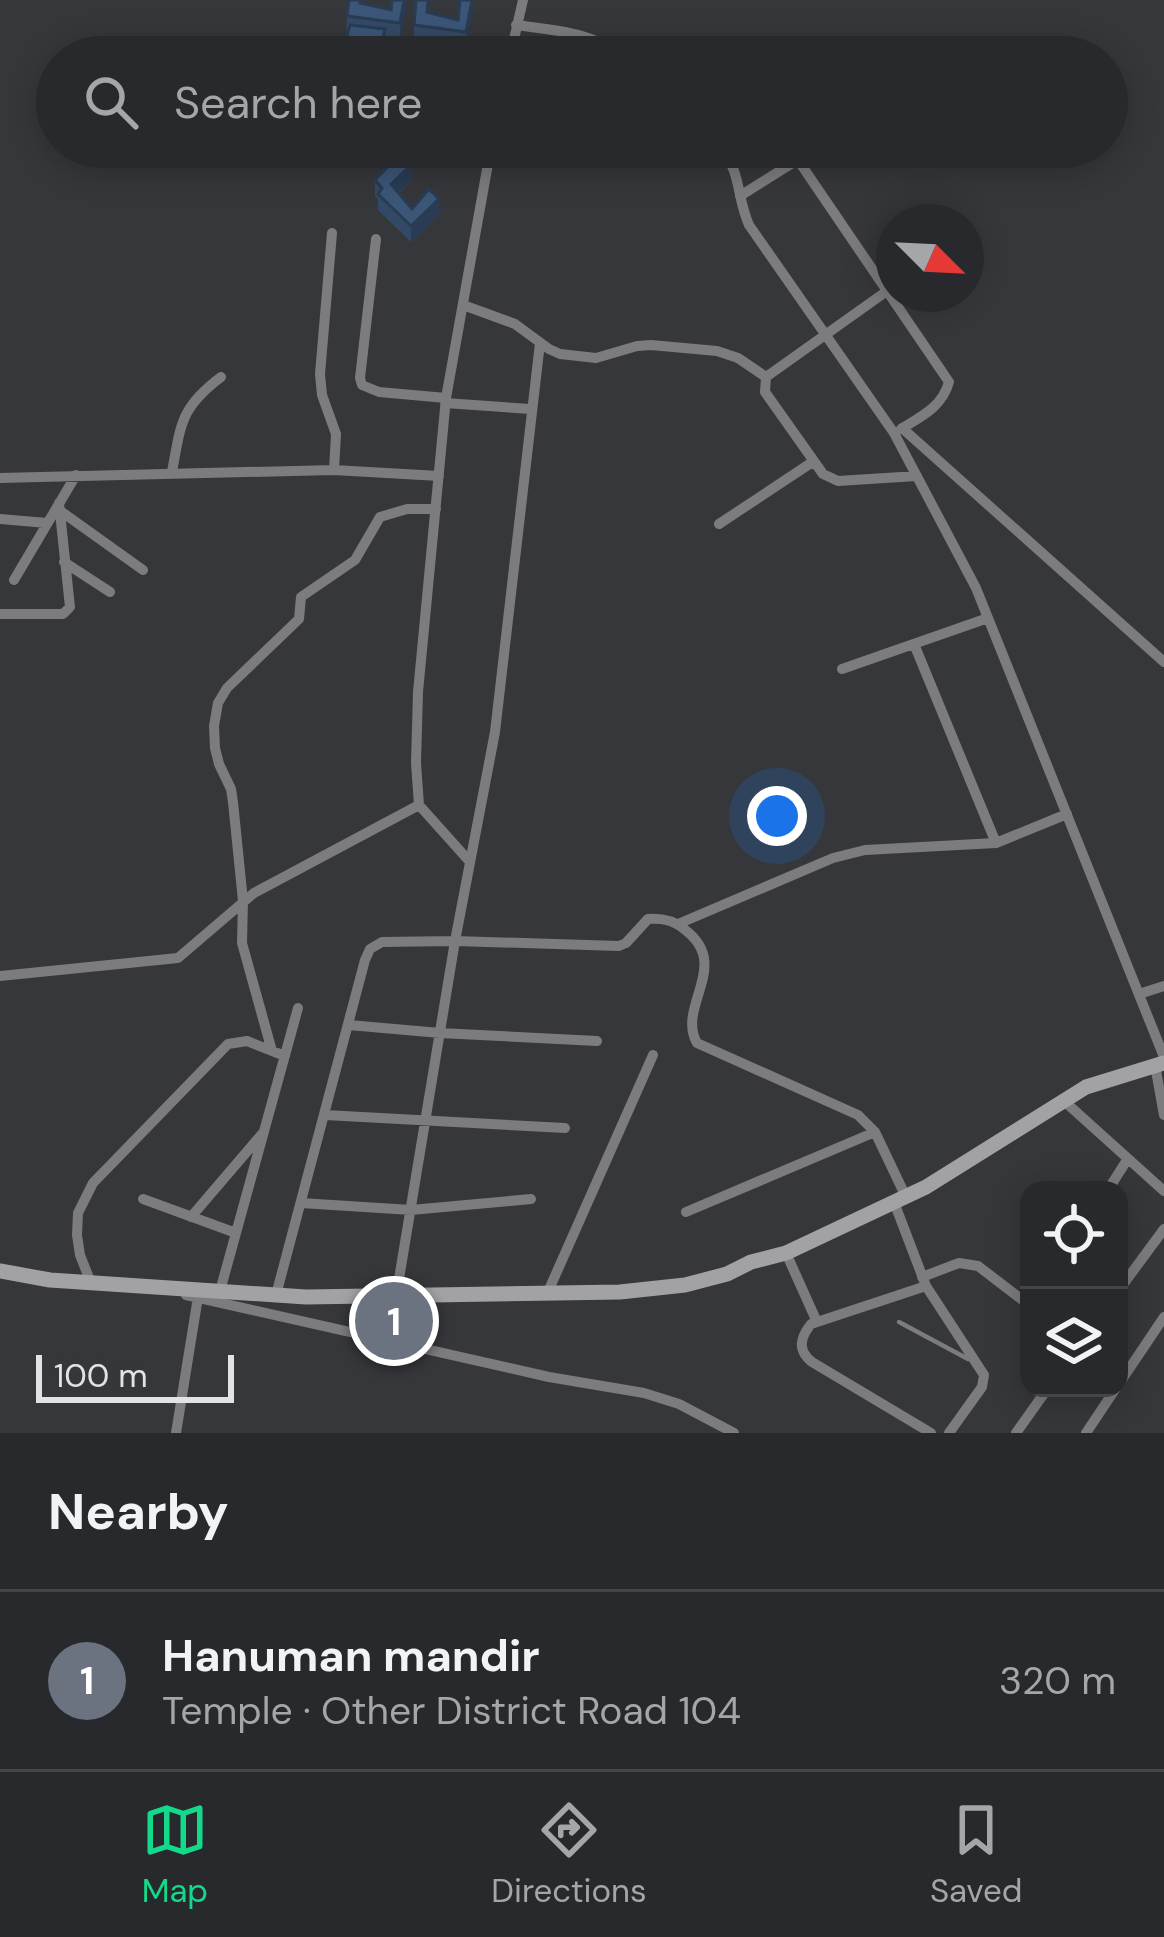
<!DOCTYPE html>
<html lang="en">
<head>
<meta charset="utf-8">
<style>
  body { margin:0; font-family:"DM Sans",sans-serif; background:#303134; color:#f1f3f6 }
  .controls { position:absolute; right:36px; bottom:36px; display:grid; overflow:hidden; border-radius:24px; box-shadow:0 6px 30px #0003 }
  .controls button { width:108px; height:108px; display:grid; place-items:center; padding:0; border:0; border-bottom:3px solid #444548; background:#28292c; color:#f1f3f6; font:60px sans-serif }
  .compass { position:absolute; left:876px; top:204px; width:108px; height:108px; border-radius:50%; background:#28292c; box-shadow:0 6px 30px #0003; rotate:114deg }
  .scale { position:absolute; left:36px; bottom:30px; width:198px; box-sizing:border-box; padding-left:12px; border:6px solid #e2e3e5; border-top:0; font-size:33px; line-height:42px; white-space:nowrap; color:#e2e3e5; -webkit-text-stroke:9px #36373b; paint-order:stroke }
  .you { position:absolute; left:777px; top:816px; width:42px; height:42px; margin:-30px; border:9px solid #fff; border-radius:50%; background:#1a73e8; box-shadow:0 0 0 18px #1a73e833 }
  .badge { display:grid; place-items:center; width:78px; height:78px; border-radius:50%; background:#13d98a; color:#fff; font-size:39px; font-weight:700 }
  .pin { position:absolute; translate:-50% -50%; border:6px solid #fff; box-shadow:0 3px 12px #0006 }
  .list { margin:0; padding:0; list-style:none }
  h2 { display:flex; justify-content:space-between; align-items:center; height:156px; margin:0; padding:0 48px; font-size:51px }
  h2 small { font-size:39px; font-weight:400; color:#a5a6a9 }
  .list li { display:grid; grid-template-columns:78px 1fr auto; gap:36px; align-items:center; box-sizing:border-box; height:180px; padding:0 48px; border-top:3px solid #444548 }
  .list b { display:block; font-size:45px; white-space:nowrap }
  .list p { margin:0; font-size:39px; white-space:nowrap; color:#a5a6a9 }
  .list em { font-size:39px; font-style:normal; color:#a5a6a9 }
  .icon { flex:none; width:66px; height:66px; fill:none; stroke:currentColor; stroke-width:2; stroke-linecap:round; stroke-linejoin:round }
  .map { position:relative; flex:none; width:1164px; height:1433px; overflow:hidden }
  .search { position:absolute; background:#28292c; box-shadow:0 6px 30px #0003; left:36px; right:36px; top:36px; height:132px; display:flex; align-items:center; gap:30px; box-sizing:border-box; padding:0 42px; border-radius:66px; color:#a5a6a9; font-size:45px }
  .sheet { height:336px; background:#28292c }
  nav { display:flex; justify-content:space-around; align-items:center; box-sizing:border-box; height:168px; border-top:3px solid #444548; background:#28292c; font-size:33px; color:#a5a6a9 }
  nav a { display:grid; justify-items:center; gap:6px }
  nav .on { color:#13d98a }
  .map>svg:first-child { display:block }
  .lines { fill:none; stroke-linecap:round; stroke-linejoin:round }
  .lane { stroke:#7c7b7d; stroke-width:4.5 }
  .street { stroke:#7c7b7d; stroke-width:10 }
  .secondary { stroke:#a2a1a5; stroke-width:15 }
  .wall { fill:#334a66 }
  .shaded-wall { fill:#293c53 }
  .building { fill:#3b5677; stroke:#293c53; stroke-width:3 }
</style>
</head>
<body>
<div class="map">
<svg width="1164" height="1433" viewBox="0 0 1164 1433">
  <rect width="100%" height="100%" fill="#36373b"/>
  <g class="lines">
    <path class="lane" d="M 899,1322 L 968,1359"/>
    <path class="street" d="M 516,25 C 558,31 589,31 624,57
      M 510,57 L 523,0
      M 721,147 C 742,175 736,195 749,225 L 894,433 L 976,588 L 1164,1057
      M 798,160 L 949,382 C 942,407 922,416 901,429
      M 740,196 L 818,147
      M 332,233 L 320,374 L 322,395 L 336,434 L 334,470
      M 376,239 L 360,378 L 362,385 L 379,392 L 446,398
      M 894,286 L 766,377 L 765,392 L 823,474 L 838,481 L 917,476
      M 463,305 L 515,324 L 549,349 L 560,354 L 596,358 L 637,346 L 651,345 L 717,351 L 738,358 L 766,377
      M 445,403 L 530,409
      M 902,428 L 1164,662
      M 172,472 C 181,424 180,408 221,377
      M 0,478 L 334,470 L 439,476
      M 59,510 L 143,570
      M 0,519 L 47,523
      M 719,524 L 814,461
      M 64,562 L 110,592
      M 14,580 L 76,475
      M 0,614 L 63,614 L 70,607 L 59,503
      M 914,644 L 996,843
      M 842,669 L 988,618
      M 470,862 L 419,805 L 416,763 L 418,692 L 446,398 L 491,147
      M 678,924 L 833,858 L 865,850 L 996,843 L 1067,814
      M 0,976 L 178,958 L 254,893 L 419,805
      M 1139,994 L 1164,986
      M 349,1025 L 440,1033 L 597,1041
      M 272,1051 L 242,943 L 243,901 L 233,802 L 231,789 L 219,764 L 215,748 L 214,726 L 218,703 L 227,688 L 299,619 L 301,597 L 355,560 L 380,517 L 407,509 L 436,509
      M 1155,1065 L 1164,1115
      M 1064,1101 L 1164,1191
      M 325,1115 L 565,1128
      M 1108,1190 L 1127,1160
      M 143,1199 L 236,1233
      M 894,1202 L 926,1286 L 984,1375 L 982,1387 L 949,1433
      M 301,1203 L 411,1210 L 531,1199
      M 686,1212 L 875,1132
      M 191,1217 L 262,1134
      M 786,1253 L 817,1322
      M 922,1277 L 959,1263 L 978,1266 L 1029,1305
      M 91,1283 L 80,1255 L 77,1235 L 78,1213 L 93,1183 L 228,1044 L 247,1041 L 285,1056
      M 926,1286 L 811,1324 C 800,1338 797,1350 812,1362 L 931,1433
      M 1119,1290 L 1164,1229
      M 220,1291 L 298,1008
      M 547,1294 L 653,1055
      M 186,1295 L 549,1377 L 644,1393 L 679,1404 L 734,1433
      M 276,1295 L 365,960 L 370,949 L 382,942 L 455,941 L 619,946 L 626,943 L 648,919 C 662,918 673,920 684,929 C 733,965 676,1006 697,1043 L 858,1115 L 875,1132 L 906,1197
      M 396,1297 L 455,941 L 495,732 L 540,343
      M 1119,1384 L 1164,1317
      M 176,1433 L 198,1297
      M 1016,1433 L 1048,1388
      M 1086,1433 L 1116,1388"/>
    <path class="secondary" d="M 0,1271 L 50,1280 L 306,1297 L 620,1292 L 685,1285 L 727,1274 L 751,1262 L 786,1253 L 926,1187 L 1086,1087 L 1164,1063"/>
  </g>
  <path class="wall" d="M 407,0 L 400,39 L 385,37 L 393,57 L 333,57 L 336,40 L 346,39 L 347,16 L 362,3 L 391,10 Z
    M 429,0 L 428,13 L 458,20 L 473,0 L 466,48 L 414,41 L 414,25 Z
    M 375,180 L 411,181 L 399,193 L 412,209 L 439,215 L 411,242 L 378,210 L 378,199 L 375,196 Z
    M 405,1310 L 400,1335 L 383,1331 L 383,1321 Z"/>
  <path class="shaded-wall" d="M 404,0 L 407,1 L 400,39 L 400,23 Z
    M 472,0 L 473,10 L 466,48 L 466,32 Z
    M 411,165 L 411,181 L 391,200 L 391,184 Z
    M 439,199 L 439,215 L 411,242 L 411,226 Z"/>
  <path class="building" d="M 349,0 L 361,0 L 360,3 L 391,10 L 392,0 L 404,0 L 400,23 L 347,16 Z
    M 416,0 L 428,0 L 427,12 L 458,20 L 460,0 L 472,0 L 466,32 L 414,25 Z
    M 350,25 L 385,29 L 383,38 L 394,38 L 391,57 L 378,57 L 379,43 L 349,40 L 345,57 L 333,55 L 336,40 L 346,39 Z
    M 401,153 L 411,165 L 391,184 L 412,209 L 429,189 L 439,199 L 411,226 L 378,194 L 382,188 L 375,180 Z
    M 388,1296 L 405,1299 L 400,1324 L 383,1321 Z"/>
</svg>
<div class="controls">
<button><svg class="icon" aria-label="locate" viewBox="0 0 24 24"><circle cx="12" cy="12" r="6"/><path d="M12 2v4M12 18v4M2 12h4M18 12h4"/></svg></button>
<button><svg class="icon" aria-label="layers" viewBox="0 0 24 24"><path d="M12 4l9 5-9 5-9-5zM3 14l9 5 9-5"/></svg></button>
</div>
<svg class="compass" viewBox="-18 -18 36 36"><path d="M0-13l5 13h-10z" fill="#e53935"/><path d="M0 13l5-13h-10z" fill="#a5a6a9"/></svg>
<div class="scale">100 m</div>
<div class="you"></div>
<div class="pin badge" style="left:394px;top:1321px;background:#6b7280">1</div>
<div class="search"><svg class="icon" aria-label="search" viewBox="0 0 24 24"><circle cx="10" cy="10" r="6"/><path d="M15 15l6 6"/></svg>Search here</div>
</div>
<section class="sheet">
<h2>Nearby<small></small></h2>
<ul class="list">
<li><span class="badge" style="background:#6b7280">1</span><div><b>Hanuman mandir</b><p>Temple · Other District Road 104</p></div><em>320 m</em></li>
</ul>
</section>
<nav>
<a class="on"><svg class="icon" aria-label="map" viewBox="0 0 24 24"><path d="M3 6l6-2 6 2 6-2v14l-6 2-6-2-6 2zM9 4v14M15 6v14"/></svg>Map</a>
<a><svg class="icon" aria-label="directions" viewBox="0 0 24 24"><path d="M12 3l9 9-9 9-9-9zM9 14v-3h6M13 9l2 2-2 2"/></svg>Directions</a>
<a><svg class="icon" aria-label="saved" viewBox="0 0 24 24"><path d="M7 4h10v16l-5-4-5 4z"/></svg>Saved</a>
</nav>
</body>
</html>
